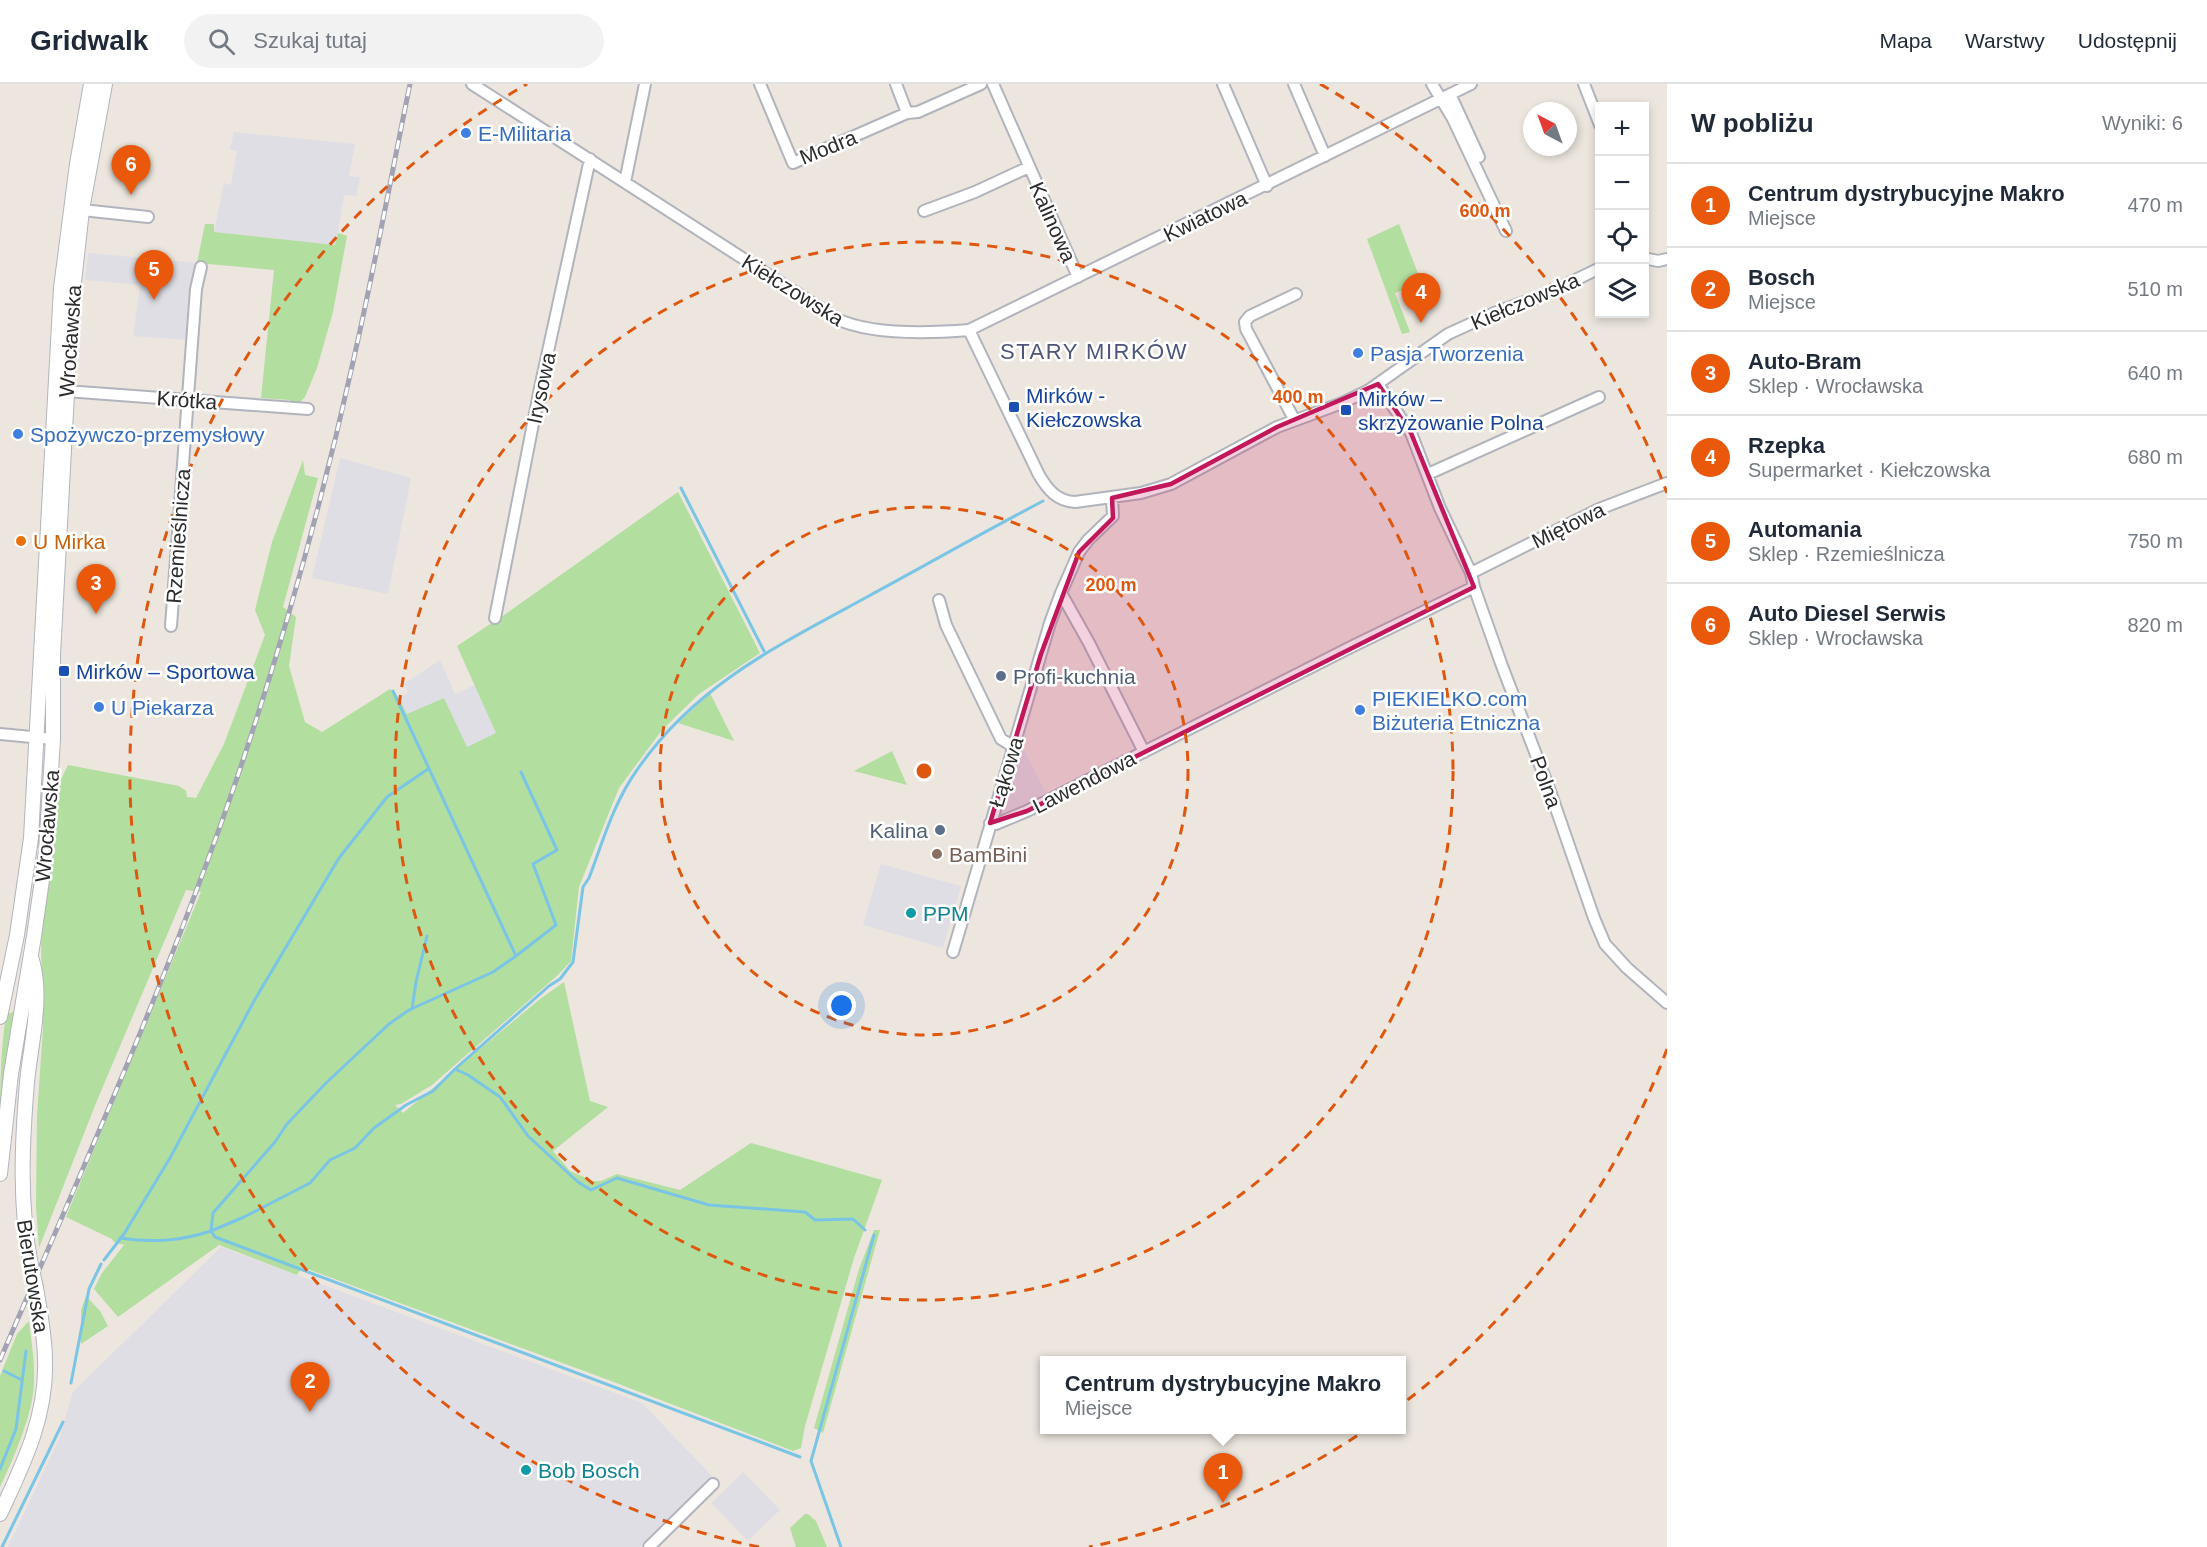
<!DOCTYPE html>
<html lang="pl">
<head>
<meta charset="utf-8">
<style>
  body { margin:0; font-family:Helvetica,sans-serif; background:#f2f2f3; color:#1f2937 }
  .controls { position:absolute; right:18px; top:18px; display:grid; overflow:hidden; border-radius:0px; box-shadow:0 3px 9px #0003 }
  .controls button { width:54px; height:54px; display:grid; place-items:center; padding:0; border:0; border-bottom:2px solid #e0e1e3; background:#fff; color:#1f2937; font:30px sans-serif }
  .compass { position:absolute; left:1523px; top:18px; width:54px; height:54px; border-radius:50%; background:#fff; box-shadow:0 3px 9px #0003; rotate:319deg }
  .you { position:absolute; left:842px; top:922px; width:21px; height:21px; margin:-15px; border:4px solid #fff; border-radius:50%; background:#1a73e8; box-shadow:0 0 0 9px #1a73e833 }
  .badge { display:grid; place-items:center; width:39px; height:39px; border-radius:50%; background:#ea580c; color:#fff; font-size:20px; font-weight:700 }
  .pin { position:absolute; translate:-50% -50px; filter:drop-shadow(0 2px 3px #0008) }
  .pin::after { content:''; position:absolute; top:32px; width:21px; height:18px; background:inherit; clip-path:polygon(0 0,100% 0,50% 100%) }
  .popup { position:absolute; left:1040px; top:1272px; width:366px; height:78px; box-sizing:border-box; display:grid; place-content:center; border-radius:0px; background:#fff; filter:drop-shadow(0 2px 4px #0005); font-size:20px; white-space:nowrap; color:#747a83 }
  .popup b { font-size:22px; color:#1f2937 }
  .popup::after { content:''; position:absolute; left:50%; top:100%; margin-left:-12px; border:12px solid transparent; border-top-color:#fff }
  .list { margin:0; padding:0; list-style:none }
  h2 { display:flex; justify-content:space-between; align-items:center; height:78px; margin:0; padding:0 24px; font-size:26px }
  h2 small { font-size:20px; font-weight:400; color:#747a83 }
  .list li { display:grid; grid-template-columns:39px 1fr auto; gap:18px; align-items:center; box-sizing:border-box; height:84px; padding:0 24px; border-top:2px solid #e0e1e3 }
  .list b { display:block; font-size:22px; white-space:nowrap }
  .list p { margin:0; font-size:20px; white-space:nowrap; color:#747a83 }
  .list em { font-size:20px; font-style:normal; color:#747a83 }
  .icon { flex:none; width:33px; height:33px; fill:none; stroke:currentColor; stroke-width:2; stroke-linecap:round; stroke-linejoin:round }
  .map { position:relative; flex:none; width:1667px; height:1463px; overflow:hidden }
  header { display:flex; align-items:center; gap:36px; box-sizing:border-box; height:84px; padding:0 30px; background:#fff; border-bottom:2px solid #e0e1e3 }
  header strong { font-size:28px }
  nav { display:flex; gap:33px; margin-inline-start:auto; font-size:21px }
  .search { width:420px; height:54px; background:#f2f2f3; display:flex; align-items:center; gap:15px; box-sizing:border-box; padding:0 21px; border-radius:33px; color:#747a83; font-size:22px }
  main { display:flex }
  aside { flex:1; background:#fff }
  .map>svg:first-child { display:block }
  .industrial { fill:#e0dee5 }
  .green { fill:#b2de9f }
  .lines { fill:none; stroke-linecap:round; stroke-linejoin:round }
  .stream { stroke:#7ac5e6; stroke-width:3 }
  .street-casing { stroke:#b2b4bd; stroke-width:14 }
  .secondary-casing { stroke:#b2b4bd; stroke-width:16 }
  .street { stroke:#fff; stroke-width:10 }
  .secondary { stroke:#fff; stroke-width:14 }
  .rail-casing { stroke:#a1a3b4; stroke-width:5 }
  .rail { stroke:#fff; stroke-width:3; stroke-dasharray:9; stroke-linecap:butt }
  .secondary-bridge-casing { stroke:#b2b4bd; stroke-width:16; stroke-linecap:butt }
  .secondary-bridge { stroke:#fff; stroke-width:14 }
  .marked { fill:#c2185b; fill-opacity:0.2; stroke:#c2185b; stroke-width:4.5; stroke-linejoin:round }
  .ring { fill:none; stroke:#df570e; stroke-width:3; stroke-dasharray:10 8 }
  .shop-dot { fill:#3f7fe0; stroke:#fff; stroke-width:2 }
  .transit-dot { fill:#1a4fb4; stroke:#fff; stroke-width:2 }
  .food-dot { fill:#e8710a; stroke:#fff; stroke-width:2 }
  .service-dot { fill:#5c6f8a; stroke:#fff; stroke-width:2 }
  .education-dot { fill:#8d6e63; stroke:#fff; stroke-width:2 }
  .culture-dot { fill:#0f9aa8; stroke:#fff; stroke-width:2 }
  .labels { text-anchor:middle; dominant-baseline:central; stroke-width:5; stroke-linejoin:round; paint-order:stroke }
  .shop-label { font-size:21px; fill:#366cbe; stroke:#fff; text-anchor:start }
  .street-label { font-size:21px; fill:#2b2b2b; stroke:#fff }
  .transit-label { font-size:21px; fill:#164399; stroke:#fff; text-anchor:start }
  .food-label { font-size:21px; fill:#c56008; stroke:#fff; text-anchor:start }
  .service-label { font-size:21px; fill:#4e5e75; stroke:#fff; text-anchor:start }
  .education-label { font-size:21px; fill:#785e54; stroke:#fff; text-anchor:start }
  .culture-label { font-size:21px; fill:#0d838f; stroke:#fff; text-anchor:start }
  .neighbourhood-label { font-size:22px; letter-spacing:1.5px; fill:#4f5579; stroke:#fff }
  .centre { fill:#df570e; stroke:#fff; stroke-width:3 }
  .ring-label { font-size:18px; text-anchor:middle; font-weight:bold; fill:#df570e; stroke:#fff; stroke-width:5; stroke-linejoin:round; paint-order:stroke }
</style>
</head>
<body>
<header>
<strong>Gridwalk</strong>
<div class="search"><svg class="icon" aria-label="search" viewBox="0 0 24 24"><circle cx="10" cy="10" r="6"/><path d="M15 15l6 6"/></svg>Szukaj tutaj</div>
<nav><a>Mapa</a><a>Warstwy</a><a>Udostępnij</a></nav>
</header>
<main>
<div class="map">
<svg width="1667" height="1463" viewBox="0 0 1667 1463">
  <rect width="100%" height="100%" fill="#ece6de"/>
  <path class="industrial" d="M 234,48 L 355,60 L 349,92 L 360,93 L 356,112 L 344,111 L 336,161 L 214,148 L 224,99 L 231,101 L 237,67 L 230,65 Z
    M 88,169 L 197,179 L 192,204 L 187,256 L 133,252 L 140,201 L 85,196 Z
    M 340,374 L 411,394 L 388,510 L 312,494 Z
    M 440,576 L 455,610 L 475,601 L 497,649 L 466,663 L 444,614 L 407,631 L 399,614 L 408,608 L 404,600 Z
    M 1021,660 L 1048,713 L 999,736 Z
    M 881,780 L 961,802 L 943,864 L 863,841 Z
    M 221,1163 L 642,1319 L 713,1393 L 640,1463 L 8,1463 L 59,1355 L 73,1308 Z
    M 743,1388 L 780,1426 L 748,1457 L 711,1419 Z"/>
  <path class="green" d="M 205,140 L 214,140 L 214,148 L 335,161 L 338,149 L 347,152 L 333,228 L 317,284 L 305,313 L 299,319 L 292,319 L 290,316 L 261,314 L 274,186 L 197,179 Z
    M 1399,140 L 1422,200 L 1395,209 L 1410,248 L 1402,250 L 1367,155 Z
    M 303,376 L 305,391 L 318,394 L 283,523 L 296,533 L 289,582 L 305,638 L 322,648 L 390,605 L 399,614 L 407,630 L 444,614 L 467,663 L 496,649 L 457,562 L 507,529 L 678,408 L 760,569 L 699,610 L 662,646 L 619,704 L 579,803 L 571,877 L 558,891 L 432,1001 L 401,1020 L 395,1021 L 403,1029 L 540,915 L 564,898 L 590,1017 L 608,1023 L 553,1067 L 570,1087 L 593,1097 L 601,1097 L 617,1090 L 680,1106 L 751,1059 L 882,1096 L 854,1174 L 805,1342 L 801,1364 L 793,1367 L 606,1295 L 302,1183 L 297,1191 L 219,1161 L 118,1233 L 94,1205 L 102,1189 L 124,1161 L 114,1158 L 112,1155 L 66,1133 L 201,808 L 186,806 L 96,1019 L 39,1164 L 36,1122 L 37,1032 L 43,944 L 41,859 L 59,699 L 68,681 L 179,702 L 186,707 L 187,713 L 196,714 L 224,660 L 265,551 L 255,526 L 272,458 Z
    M 710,609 L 734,657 L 678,639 Z
    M 892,667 L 907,701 L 854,687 Z
    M 15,927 L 0,1032 C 0,998 1,965 6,931 Z
    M 874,1146 L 880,1146 L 823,1349 L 814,1344 L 859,1185 Z
    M 86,1212 L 100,1227 L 108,1242 L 81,1260 L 81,1226 Z
    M 29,1237 C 32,1263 37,1290 32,1316 C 27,1343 12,1378 0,1403 L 0,1292 L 17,1250 Z
    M 805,1430 L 808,1430 L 816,1437 L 827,1463 L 796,1463 L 790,1444 Z"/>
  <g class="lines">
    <path class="stream" d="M 681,404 L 764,567
      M 516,872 L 556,841 L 533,780 L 557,766 L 521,688
      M 412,925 L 416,898 L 427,852
      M 455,985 L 468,991 L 500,1013 L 528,1052 L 578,1098 L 591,1106 L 617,1094 L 709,1121 L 805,1128 L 815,1136 L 853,1135 L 865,1146
      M 120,1154 C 153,1159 180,1157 211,1147 L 213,1129 L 275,1058 L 287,1040 L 326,999 L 389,940 L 409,926 L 493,888 L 516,872 L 393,607
      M 104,1176 L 124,1150 L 170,1074 L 254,917 L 339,774 L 387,713 L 428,685
      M 4,1287 L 22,1296
      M 71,1299 L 89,1205 L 101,1180
      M 800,1373 L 215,1153 L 211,1147 L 244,1133 L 310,1099 L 330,1076 L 355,1064 L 374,1044 L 406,1021 L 433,1007 L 455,985 L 549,902 L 560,895 L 573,878 L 583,803 L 589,794 C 603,757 614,718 637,686 C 695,601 779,561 867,513 C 926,481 984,448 1043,417
      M 0,1385 L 16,1345 L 26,1267
      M 2,1463 L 63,1338
      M 841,1463 L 811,1377 L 874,1151"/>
    <defs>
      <path id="street" d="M 472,0 L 837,235 C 871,251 932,249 969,246 L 1471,0
        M 760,0 L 793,79 L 907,29
        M 896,0 L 907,29 L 918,28 L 981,0
        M 993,0 L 1078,193
        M 1223,0 L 1267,102
        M 1294,0 L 1325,72
        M 1432,0 L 1453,35 L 1506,147
        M 1584,0 L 1600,41
        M 1450,10 L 1479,73
        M 625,98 L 645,0
        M 82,126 L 148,133
        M 924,127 L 975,108 L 1029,83
        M 1644,174 L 1658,177 L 1667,175
        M 969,246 L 1039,391 C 1048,406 1057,417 1075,418 L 1141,409 L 1171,400 L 1277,343 L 1342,319 L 1369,306 L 1448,250 L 1494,229 L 1544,211 L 1600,184
        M 1378,300 L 1411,349 L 1440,424 L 1471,489 L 1474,503 L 1502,582 L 1550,707 L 1594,834 L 1605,860 L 1627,884 L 1667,919
        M 66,307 L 308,325
        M 1294,335 L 1246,245 L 1245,238 L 1250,232 L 1296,210
        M 1428,390 L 1599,313
        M 1471,489 L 1599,425 L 1667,399
        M 1061,509 L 1089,559 L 1144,668
        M 939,516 L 946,541 L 1001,655 L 1014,663
        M 495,534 L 540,304 L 590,75
        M 171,542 L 196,205 L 201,183
        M 0,650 L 53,655
        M 990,739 L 996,740 L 1027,727 L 1351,563 L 1474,503
        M 953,868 L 1050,539 L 1061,509 L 1079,468 L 1088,456 L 1113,432 L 1112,414
        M 649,1463 L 713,1400"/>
      <path id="secondary" d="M 0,933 L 17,851 L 31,754 L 61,204 L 77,80 L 91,0
        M 0,1090 L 11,990 L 34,852 L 46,768 L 53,655 L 53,571 L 72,216 L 82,126 L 105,0
        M 31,1181 C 19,1121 22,1059 27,998 C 31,958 43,915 32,876
        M 0,1430 C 23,1381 47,1332 45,1277 C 45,1252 40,1228 36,1204"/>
    </defs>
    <use href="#street" class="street-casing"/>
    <use href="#secondary" class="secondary-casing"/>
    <use href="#street" class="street"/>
    <use href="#secondary" class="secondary"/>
    <defs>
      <path id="rail" d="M 0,1276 C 83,1084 169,893 237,694 C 283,558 322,419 353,278 C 374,186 391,93 410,0"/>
    </defs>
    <use href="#rail" class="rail-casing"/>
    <use href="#rail" class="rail"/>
    <defs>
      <path id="secondary-bridge" d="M 31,1181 L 36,1204"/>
    </defs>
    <use href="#secondary-bridge" class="secondary-bridge-casing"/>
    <use href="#secondary-bridge" class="secondary-bridge"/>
  </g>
  <path class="marked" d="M 1378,300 L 1411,349 L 1474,503 L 1027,727 L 990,739 L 1041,570 L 1079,468 L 1113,434 L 1112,414 L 1171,400 L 1277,343 Z"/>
  <g class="ring">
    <circle cx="924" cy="687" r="264"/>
    <circle cx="924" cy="687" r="529"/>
    <path d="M1667 965A793 793 0 0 1 1089 1463M759 1463A793 793 0 0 1 527 0M1320 0A793 793 0 0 1 1667 409"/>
  </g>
  <g class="shop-dot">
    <circle cx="466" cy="49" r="6"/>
    <circle cx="1358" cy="269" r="6"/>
    <circle cx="18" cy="350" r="6"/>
    <circle cx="99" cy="623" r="6"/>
    <circle cx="1360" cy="626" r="6"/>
  </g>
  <g class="transit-dot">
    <rect x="1008" y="317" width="12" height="12" rx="3"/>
    <rect x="1340" y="320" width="12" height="12" rx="3"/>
    <rect x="58" y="581" width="12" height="12" rx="3"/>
  </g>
  <circle class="food-dot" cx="21" cy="457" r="6"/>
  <g class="service-dot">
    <circle cx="1001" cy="592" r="6"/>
    <circle cx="940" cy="746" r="6"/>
  </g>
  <circle class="education-dot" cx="937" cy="770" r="6"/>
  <g class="culture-dot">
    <circle cx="911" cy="829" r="6"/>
    <circle cx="526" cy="1386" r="6"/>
  </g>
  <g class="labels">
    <g class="shop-label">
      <text x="478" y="49">E-Militaria</text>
      <text x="1370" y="269">Pasja Tworzenia</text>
      <text x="30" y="350">Spożywczo-przemysłowy</text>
      <text x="1372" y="614">PIEKIELKO.com<tspan x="1372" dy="24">Biżuteria Etniczna</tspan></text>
      <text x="111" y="623">U Piekarza</text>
    </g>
    <g class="street-label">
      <text transform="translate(828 63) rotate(-22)">Modra</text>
      <text transform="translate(1205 132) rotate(-26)">Kwiatowa</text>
      <text transform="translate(1053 138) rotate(66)">Kalinowa</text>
      <text transform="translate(793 206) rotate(32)">Kiełczowska</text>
      <text transform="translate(1525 217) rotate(-23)">Kiełczowska</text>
      <text transform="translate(70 257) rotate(-86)">Wrocławska</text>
      <text transform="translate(541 304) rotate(-78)">Irysowa</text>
      <text transform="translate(187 316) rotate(4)">Krótka</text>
      <text transform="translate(1568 441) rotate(-26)">Miętowa</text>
      <text transform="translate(178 452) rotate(-86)">Rzemieślnicza</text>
      <text transform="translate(1006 688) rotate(-73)">Łąkowa</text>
      <text transform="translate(1084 698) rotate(-27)">Lawendowa</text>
      <text transform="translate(1546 698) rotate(70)">Polna</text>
      <text transform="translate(47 742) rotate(-85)">Wrocławska</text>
      <text transform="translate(33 1192) rotate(81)">Bierutowska</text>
    </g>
    <g class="transit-label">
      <text x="1026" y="311">Mirków -<tspan x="1026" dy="24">Kiełczowska</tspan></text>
      <text x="1358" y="314">Mirków –<tspan x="1358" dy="24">skrzyżowanie Polna</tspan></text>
      <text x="76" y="587">Mirków – Sportowa</text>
    </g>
    <g class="food-label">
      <text x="33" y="457">U Mirka</text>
    </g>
    <g class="service-label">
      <text x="1013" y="592">Profi-kuchnia</text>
      <text x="928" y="746" text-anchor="end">Kalina</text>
    </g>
    <g class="education-label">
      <text x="949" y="770">BamBini</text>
    </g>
    <g class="culture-label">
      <text x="923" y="829">PPM</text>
      <text x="538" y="1386">Bob Bosch</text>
    </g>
    <g class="neighbourhood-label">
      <text x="1094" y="267">STARY MIRKÓW</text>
    </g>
  </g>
  <circle cx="924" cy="687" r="9" class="centre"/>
  <g class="ring-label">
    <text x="1485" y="133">600 m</text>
    <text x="1298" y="319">400 m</text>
    <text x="1111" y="507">200 m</text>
  </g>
</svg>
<div class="controls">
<button>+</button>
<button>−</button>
<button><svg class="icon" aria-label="locate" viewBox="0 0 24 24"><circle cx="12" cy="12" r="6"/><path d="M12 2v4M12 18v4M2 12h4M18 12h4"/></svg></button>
<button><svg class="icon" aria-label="layers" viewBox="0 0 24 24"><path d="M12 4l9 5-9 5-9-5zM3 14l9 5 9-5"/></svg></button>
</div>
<svg class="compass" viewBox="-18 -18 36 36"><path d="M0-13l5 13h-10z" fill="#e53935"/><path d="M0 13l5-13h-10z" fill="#747a83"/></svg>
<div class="you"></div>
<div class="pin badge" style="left:1223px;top:1419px">1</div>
<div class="popup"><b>Centrum dystrybucyjne Makro</b>Miejsce</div>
<div class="pin badge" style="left:310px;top:1328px">2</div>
<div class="pin badge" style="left:96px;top:530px">3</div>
<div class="pin badge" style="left:1421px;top:239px">4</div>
<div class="pin badge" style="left:154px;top:216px">5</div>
<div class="pin badge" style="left:131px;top:111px">6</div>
</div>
<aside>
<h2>W pobliżu<small>Wyniki: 6</small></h2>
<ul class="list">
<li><span class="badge">1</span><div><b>Centrum dystrybucyjne Makro</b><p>Miejsce</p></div><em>470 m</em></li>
<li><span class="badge">2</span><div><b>Bosch</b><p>Miejsce</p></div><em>510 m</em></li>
<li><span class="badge">3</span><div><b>Auto-Bram</b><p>Sklep · Wrocławska</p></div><em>640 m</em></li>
<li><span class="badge">4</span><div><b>Rzepka</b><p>Supermarket · Kiełczowska</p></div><em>680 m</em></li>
<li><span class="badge">5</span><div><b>Automania</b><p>Sklep · Rzemieślnicza</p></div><em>750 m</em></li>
<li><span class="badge">6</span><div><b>Auto Diesel Serwis</b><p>Sklep · Wrocławska</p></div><em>820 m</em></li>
</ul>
</aside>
</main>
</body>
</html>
